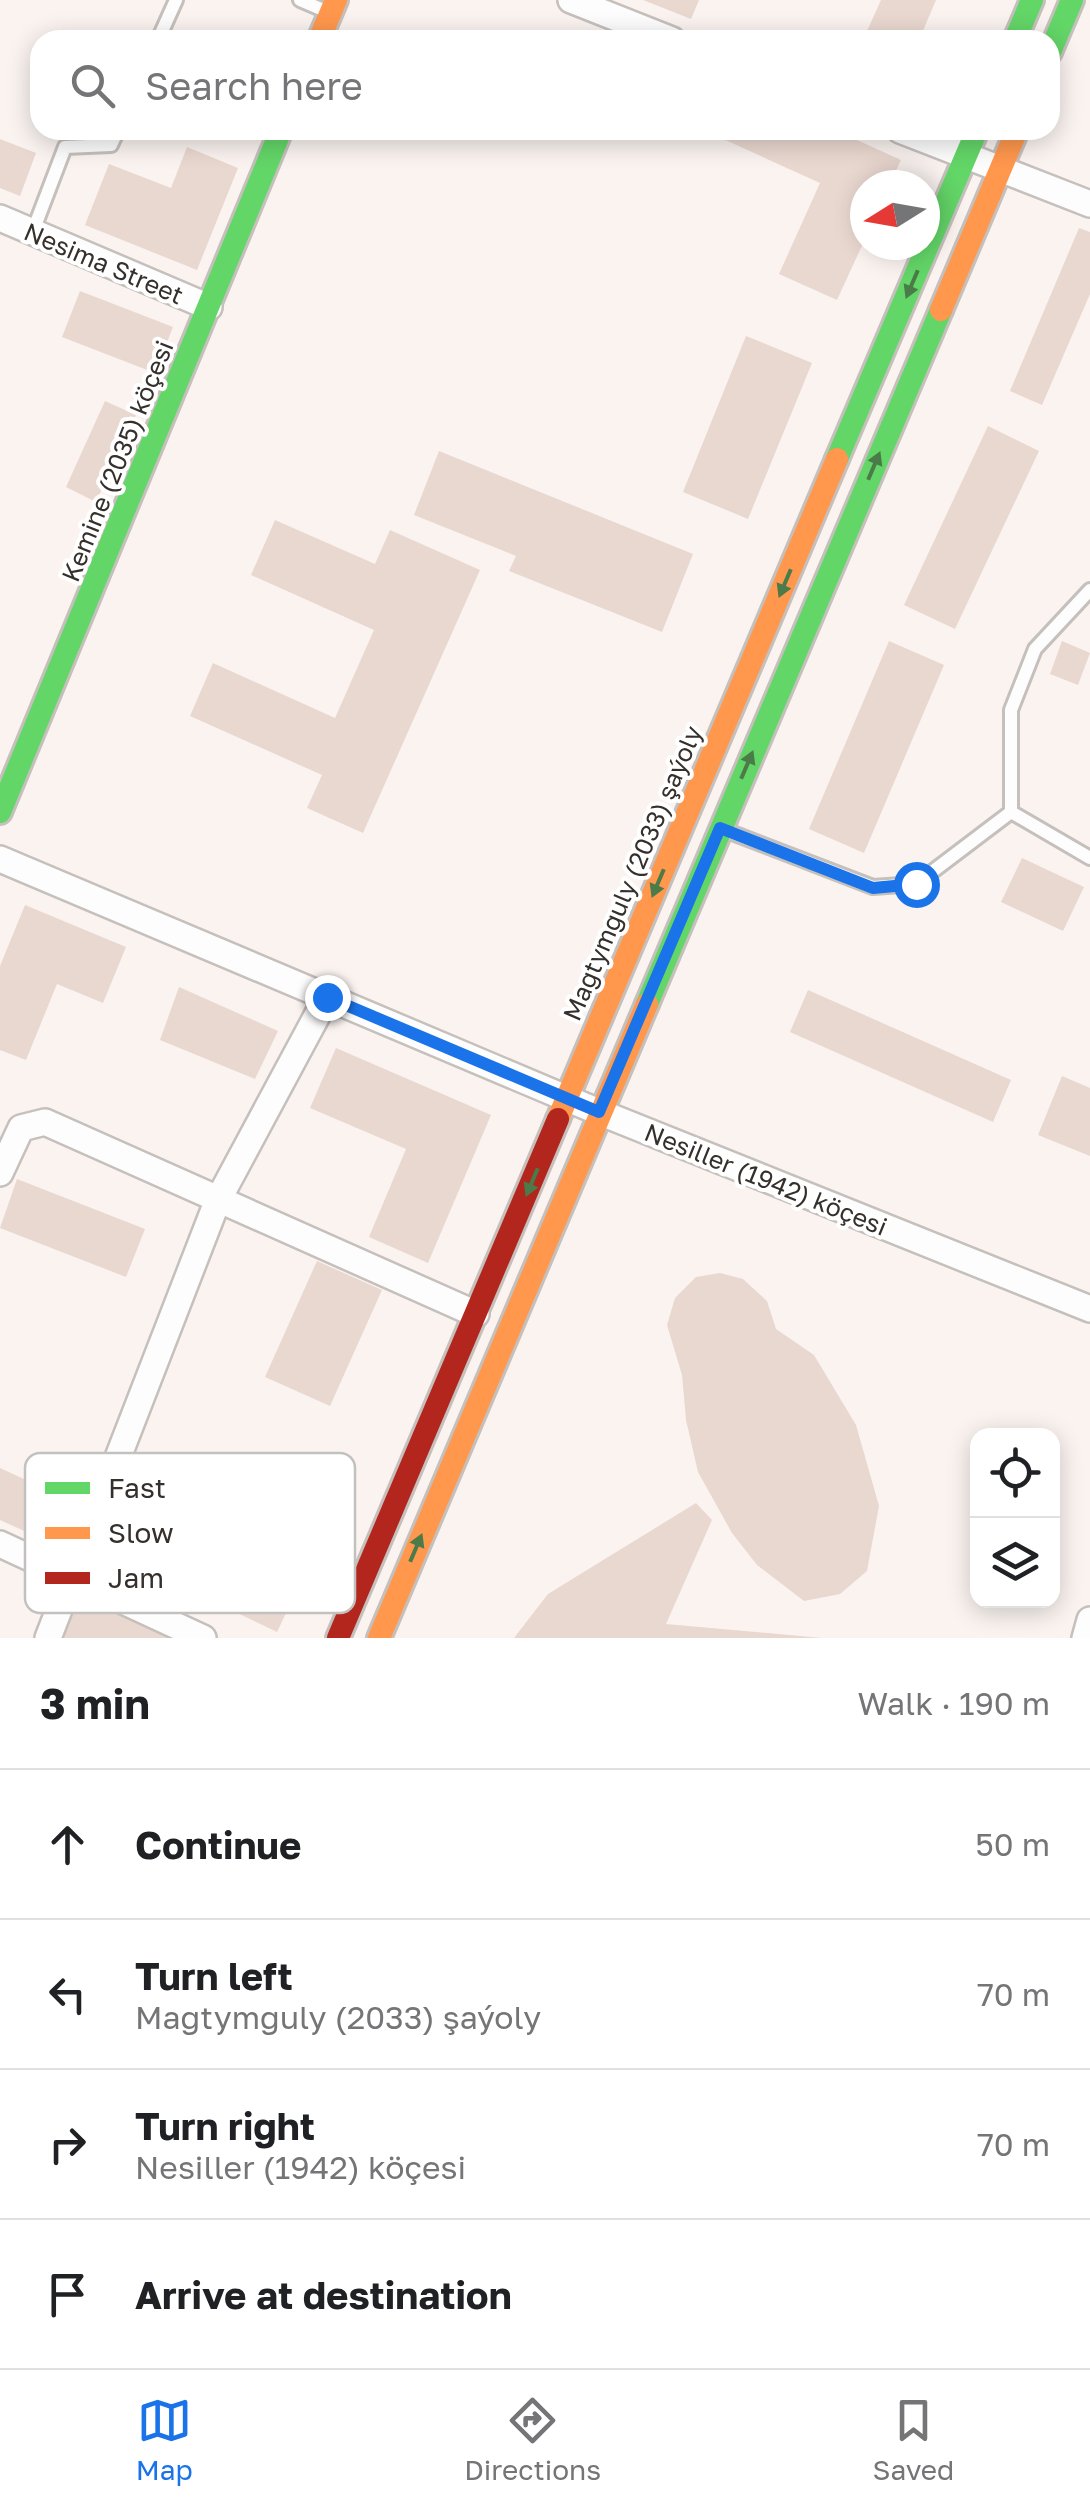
<!DOCTYPE html>
<html lang="en">
<head>
<meta charset="utf-8">
<style>
  body { margin:0; font-family:"Golos Text",sans-serif; background:#f6f6f6; color:#202124 }
  .controls { position:absolute; right:30px; bottom:30px; display:grid; overflow:hidden; border-radius:20px; box-shadow:0 5px 25px #0003 }
  .controls button { width:90px; height:90px; display:grid; place-items:center; padding:0; border:0; border-bottom:2px solid #e0e0e0; background:#fff; color:#202124; font:50px sans-serif }
  .compass { position:absolute; left:850px; top:170px; width:90px; height:90px; border-radius:50%; background:#fff; box-shadow:0 5px 25px #0003; rotate:259deg }
  .stop { position:absolute; width:30px; height:30px; margin:-22px; border:8px solid #1a73e8; border-radius:50%; background:#fff }
  .stop.end { background:#1a73e8; border-color:#fff; box-shadow:0 2px 10px #0008 }
  .list { margin:0; padding:0; list-style:none }
  h2 { display:flex; justify-content:space-between; align-items:center; height:130px; margin:0; padding:0 40px; font-size:42px }
  h2 small { font-size:32px; font-weight:400; color:#757577 }
  .list li { display:grid; grid-template-columns:65px 1fr auto; gap:30px; align-items:center; box-sizing:border-box; height:150px; padding:0 40px; border-top:2px solid #e0e0e0 }
  .list b { display:block; font-size:38px; white-space:nowrap }
  .list p { margin:0; font-size:32px; white-space:nowrap; color:#757577 }
  .list em { font-size:32px; font-style:normal; color:#757577 }
  .icon { flex:none; width:55px; height:55px; fill:none; stroke:currentColor; stroke-width:2; stroke-linecap:round; stroke-linejoin:round }
  .map { position:relative; flex:none; width:1090px; height:1638px; overflow:hidden }
  .search { position:absolute; background:#fff; box-shadow:0 5px 25px #0003; left:30px; right:30px; top:30px; height:110px; display:flex; align-items:center; gap:25px; box-sizing:border-box; padding:0 35px; border-radius:30px; color:#757577; font-size:38px }
  .sheet { height:730px; background:#fff }
  nav { display:flex; justify-content:space-around; align-items:center; box-sizing:border-box; height:140px; border-top:2px solid #e0e0e0; background:#fff; font-size:28px; color:#757577 }
  nav a { display:grid; justify-items:center; gap:5px }
  nav .on { color:#1a73e8 }
  .map>svg:first-child { display:block }
  .building { fill:#e9d8d0 }
  .lines { fill:none; stroke-linecap:round; stroke-linejoin:round }
  .lane-casing { stroke:#c6c0bd; stroke-width:18 }
  .street-casing { stroke:#c6c0bd; stroke-width:30 }
  .fast-casing { stroke:#c6c0bd; stroke-width:28 }
  .slow-casing { stroke:#c6c0bd; stroke-width:28 }
  .jam-casing { stroke:#c6c0bd; stroke-width:28 }
  .lane { stroke:#fefdfd; stroke-width:12 }
  .street { stroke:#fefdfd; stroke-width:25 }
  .fast { stroke:#63d668; stroke-width:22 }
  .slow { stroke:#ff974d; stroke-width:22 }
  .jam { stroke:#b3261e; stroke-width:22 }
  .oneway { fill:#4a7b48 }
  .route { stroke:#1a73e8; stroke-width:12 }
  .labels { text-anchor:middle; dominant-baseline:central; stroke-width:8; stroke-linejoin:round; paint-order:stroke }
  .street-label { font-size:25px; fill:#36302d; stroke:#fff }
  .key { fill:#fff; stroke:#c3c1c0; stroke-width:2.5 }
  .key-label { font-size:28px; fill:#36302d }
</style>
</head>
<body>
<div class="map">
<svg width="1090" height="1638" viewBox="0 0 1090 1638">
  <rect width="100%" height="100%" fill="#faf3f0"/>
  <path class="building" d="M 643,0 L 699,0 L 691,19 Z
    M 881,0 L 936,0 L 919,40 L 863,40 Z
    M 725,130 L 835,130 L 901,160 L 889,185 L 865,185 L 865,239 L 837,300 L 779,274 L 820,183 L 721,138 Z
    M 0,139 L 36,153 L 20,196 L 0,188 Z
    M 187,147 L 238,168 L 197,270 L 85,225 L 109,164 L 171,188 Z
    M 1079,228 L 1090,232 L 1090,294 L 1042,405 L 1010,391 Z
    M 80,291 L 173,327 L 155,373 L 62,337 Z
    M 746,336 L 812,363 L 748,519 L 683,492 Z
    M 105,401 L 136,415 L 96,502 L 66,487 Z
    M 988,426 L 1039,451 L 955,629 L 904,605 Z
    M 439,451 L 693,554 L 662,632 L 509,571 L 516,556 L 414,515 Z
    M 275,520 L 375,564 L 390,530 L 480,570 L 363,833 L 307,808 L 322,775 L 190,716 L 213,663 L 335,718 L 374,630 L 251,575 Z
    M 889,641 L 944,665 L 864,853 L 809,829 Z
    M 1062,641 L 1090,653 L 1078,685 L 1050,674 Z
    M 1022,858 L 1084,887 L 1063,931 L 1001,902 Z
    M 25,905 L 126,947 L 103,1003 L 57,984 L 26,1060 L 0,1050 L 0,966 Z
    M 179,987 L 278,1031 L 255,1079 L 160,1040 Z
    M 808,990 L 1011,1080 L 993,1122 L 790,1032 Z
    M 336,1048 L 491,1115 L 428,1263 L 369,1237 L 406,1149 L 310,1108 Z
    M 1062,1076 L 1090,1088 L 1090,1156 L 1038,1135 Z
    M 17,1179 L 145,1229 L 126,1277 L 0,1228 Z
    M 317,1261 L 382,1290 L 330,1406 L 265,1377 Z
    M 720,1273 L 743,1279 L 767,1301 L 776,1329 L 814,1355 L 856,1425 L 879,1506 L 867,1571 L 840,1594 L 804,1601 L 757,1565 L 732,1533 L 698,1472 L 686,1420 L 682,1375 L 667,1325 L 675,1298 L 696,1277 Z
    M 0,1468 L 63,1497 L 44,1540 L 0,1520 Z
    M 280,1471 L 340,1500 L 277,1632 L 123,1558 L 151,1498 L 247,1543 Z
    M 696,1503 L 712,1520 L 666,1624 L 822,1638 L 514,1638 L 548,1594 Z
    M 73,1597 L 98,1597 L 185,1638 L 60,1638 Z"/>
  <g class="lines">
    <defs>
      <path id="lane" d="M 300,0 L 328,12
        M 158,40 L 176,0
        M 33,231 L 65,147 L 111,145 L 118,130
        M 1011,812 L 1090,858
        M 722,829 L 873,887 L 916,884 L 1011,812 L 1011,710 L 1035,649 L 1090,590"/>
      <path id="street" d="M 571,0 L 672,40
        M 900,130 L 1090,204
        M 0,218 L 209,307
        M 0,859 L 599,1112 L 1090,1309
        M 0,1173 L 21,1128 L 45,1122 L 476,1314
        M 0,1544 L 203,1638
        M 48,1638 L 217,1202 L 327,997
        M 1085,1638 L 1090,1620"/>
      <path id="fast" d="M 1015,40 L 1032,0
        M 1050,52 L 1072,0
        M 837,459 L 977,130
        M 0,812 L 281,130
        M 647,1004 L 941,310"/>
      <path id="slow" d="M 319,40 L 336,0
        M 941,310 L 1017,130
        M 558,1119 L 837,459
        M 379,1638 L 647,1004"/>
      <path id="jam" d="M 338,1638 L 558,1119"/>
    </defs>
    <use href="#lane" class="lane-casing"/>
    <use href="#street" class="street-casing"/>
    <use href="#fast" class="fast-casing"/>
    <use href="#slow" class="slow-casing"/>
    <use href="#jam" class="jam-casing"/>
    <use href="#lane" class="lane"/>
    <use href="#street" class="street"/>
    <use href="#fast" class="fast"/>
    <use href="#slow" class="slow"/>
    <use href="#jam" class="jam"/>
  </g>
  <defs><path id="oneway-solid" d="M-6-.8H1V-3.2L6.5 0L1 3.2V.8H-6Z" transform="scale(2.5)"/></defs>
  <g class="oneway">
    <use href="#oneway-solid" transform="translate(912 284) rotate(113)"/>
    <use href="#oneway-solid" transform="translate(874 466) rotate(-67)"/>
    <use href="#oneway-solid" transform="translate(785 583) rotate(113)"/>
    <use href="#oneway-solid" transform="translate(747 765) rotate(-67)"/>
    <use href="#oneway-solid" transform="translate(658 883) rotate(113)"/>
    <use href="#oneway-solid" transform="translate(532 1182) rotate(113)"/>
    <use href="#oneway-solid" transform="translate(416 1548) rotate(-67)"/>
  </g>
  <g class="lines">
    <path class="route" d="M 327,997 L 599,1112 L 720,828 L 873,888 L 916,884"/>
  </g>
  <g class="labels">
    <g class="street-label">
      <text transform="translate(104 263) rotate(23)">Nesima Street</text>
      <text transform="translate(117 461) rotate(-68)">Kemine (2035) köçesi</text>
      <text transform="translate(632 873) rotate(-67)">Magtymguly (2033) şaýoly</text>
      <text transform="translate(766 1179) rotate(22)">Nesiller (1942) köçesi</text>
    </g>
  </g>
  <rect x="25" y="1453" width="330" height="160" rx="15" class="key"/>
  <rect x="45" y="1482" width="45" height="12" fill="#63d668"/>
  <rect x="45" y="1527" width="45" height="12" fill="#ff974d"/>
  <rect x="45" y="1572" width="45" height="12" fill="#b3261e"/>
  <g class="key-label">
    <text x="108" y="1498">Fast</text>
    <text x="108" y="1543">Slow</text>
    <text x="108" y="1588">Jam</text>
  </g>
</svg>
<div class="controls">
<button><svg class="icon" aria-label="locate" viewBox="0 0 24 24"><circle cx="12" cy="12" r="6"/><path d="M12 2v4M12 18v4M2 12h4M18 12h4"/></svg></button>
<button><svg class="icon" aria-label="layers" viewBox="0 0 24 24"><path d="M12 4l9 5-9 5-9-5zM3 14l9 5 9-5"/></svg></button>
</div>
<svg class="compass" viewBox="-18 -18 36 36"><path d="M0-13l5 13h-10z" fill="#e53935"/><path d="M0 13l5-13h-10z" fill="#757577"/></svg>
<div class="stop" style="left:916px;top:884px"></div>
<div class="stop end" style="left:327px;top:997px"></div>
<div class="search"><svg class="icon" aria-label="search" viewBox="0 0 24 24"><circle cx="10" cy="10" r="6"/><path d="M15 15l6 6"/></svg>Search here</div>
</div>
<section class="sheet">
<h2>3 min<small>Walk · 190 m</small></h2>
<ul class="list">
<li><svg class="icon" aria-label="ahead" viewBox="0 0 24 24"><path d="M12 20V5M6 11l6-6 6 6"/></svg><div><b>Continue</b></div><em>50 m</em></li>
<li><svg class="icon" aria-label="left" viewBox="0 0 24 24"><path d="M17 20v-9H6M10 6l-5 5 5 5"/></svg><div><b>Turn left</b><p>Magtymguly (2033) şaýoly</p></div><em>70 m</em></li>
<li><svg class="icon" aria-label="right" viewBox="0 0 24 24"><path d="M7 20v-9h11M14 6l5 5-5 5"/></svg><div><b>Turn right</b><p>Nesiller (1942) köçesi</p></div><em>70 m</em></li>
<li><svg class="icon" aria-label="arrive" viewBox="0 0 24 24"><path d="M6 21V4h12l-3 4 3 4H6"/></svg><div><b>Arrive at destination</b></div></li>
</ul>
</section>
<nav>
<a class="on"><svg class="icon" aria-label="map" viewBox="0 0 24 24"><path d="M3 6l6-2 6 2 6-2v14l-6 2-6-2-6 2zM9 4v14M15 6v14"/></svg>Map</a>
<a><svg class="icon" aria-label="directions" viewBox="0 0 24 24"><path d="M12 3l9 9-9 9-9-9zM9 14v-3h6M13 9l2 2-2 2"/></svg>Directions</a>
<a><svg class="icon" aria-label="saved" viewBox="0 0 24 24"><path d="M7 4h10v16l-5-4-5 4z"/></svg>Saved</a>
</nav>
</body>
</html>
